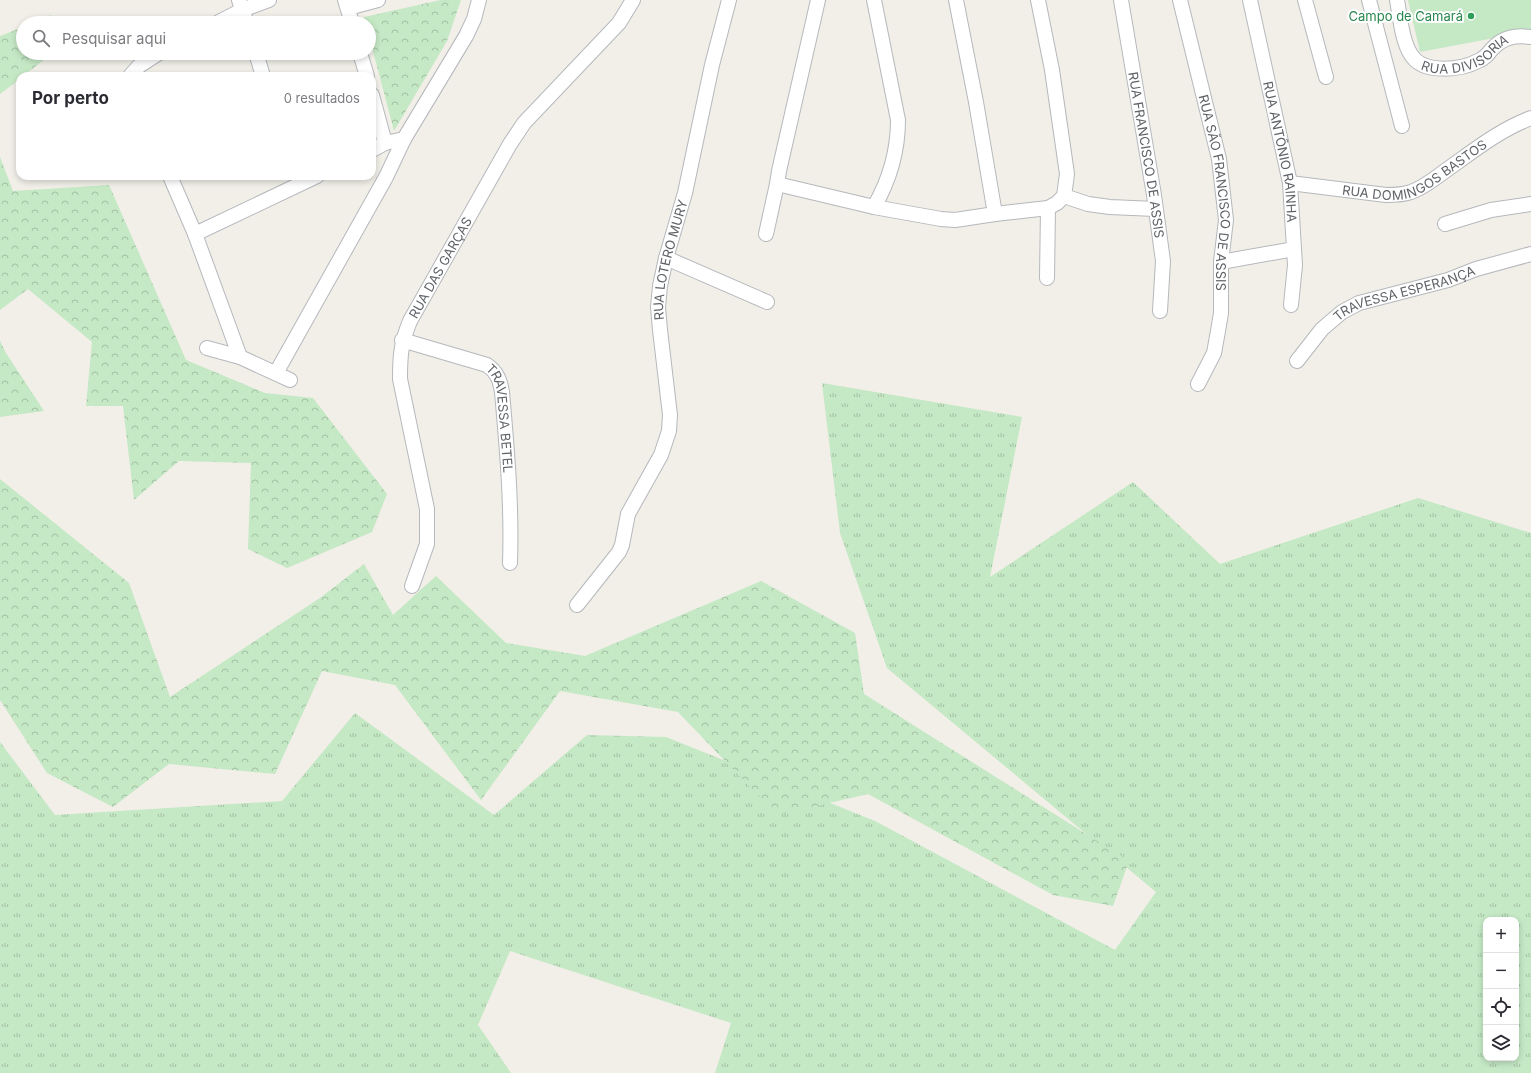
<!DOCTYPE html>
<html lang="pt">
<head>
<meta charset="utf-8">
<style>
  body { margin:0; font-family:Inter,sans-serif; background:#f7f7f7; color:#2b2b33 }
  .controls { position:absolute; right:12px; bottom:12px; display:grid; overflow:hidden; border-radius:8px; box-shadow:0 2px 6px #0003 }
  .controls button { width:36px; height:36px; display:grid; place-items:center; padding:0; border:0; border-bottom:1px solid #e1e1e2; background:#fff; color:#2b2b33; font:20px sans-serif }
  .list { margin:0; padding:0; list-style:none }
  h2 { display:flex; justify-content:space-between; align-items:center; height:52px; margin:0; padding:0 16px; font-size:17px }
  h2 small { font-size:13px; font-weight:400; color:#7c7c81 }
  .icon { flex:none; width:22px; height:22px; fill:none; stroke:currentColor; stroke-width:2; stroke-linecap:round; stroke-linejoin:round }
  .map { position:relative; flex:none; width:1531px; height:1073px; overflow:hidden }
  .search { position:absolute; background:#fff; box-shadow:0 2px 6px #0003; left:16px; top:16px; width:360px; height:44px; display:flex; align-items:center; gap:10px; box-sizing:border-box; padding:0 14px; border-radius:22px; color:#7c7c81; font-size:15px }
  .panel { position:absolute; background:#fff; box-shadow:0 2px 6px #0003; left:16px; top:72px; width:360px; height:108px; border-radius:12px }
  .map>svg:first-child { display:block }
  .grass { fill:url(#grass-tufts); fill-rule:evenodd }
  .forest { fill:url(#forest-crowns) }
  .pitch { fill:#c5e8c5 }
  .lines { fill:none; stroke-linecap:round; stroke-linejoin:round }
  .minor-casing { stroke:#b5b8bc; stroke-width:16 }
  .minor { stroke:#fff; stroke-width:14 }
  .leisure-dot { fill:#2e9e5b; stroke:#fff; stroke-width:1.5 }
  .labels { text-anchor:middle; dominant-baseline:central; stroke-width:4; stroke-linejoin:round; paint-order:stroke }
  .leisure-label { font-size:13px; fill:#27864d; stroke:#fff; text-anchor:end }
  .street-label { font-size:13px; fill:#5f6368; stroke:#fff }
</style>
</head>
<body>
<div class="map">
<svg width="1531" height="1073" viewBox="0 0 1531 1073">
  <defs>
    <pattern id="grass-tufts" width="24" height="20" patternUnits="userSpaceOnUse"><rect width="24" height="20" fill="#c5e8c5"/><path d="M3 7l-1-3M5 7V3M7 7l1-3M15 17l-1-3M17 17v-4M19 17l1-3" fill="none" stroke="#a3c0a4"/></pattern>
    <pattern id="forest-crowns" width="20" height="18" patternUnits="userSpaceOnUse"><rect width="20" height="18" fill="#c5e8c5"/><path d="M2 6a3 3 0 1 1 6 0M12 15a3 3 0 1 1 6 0" fill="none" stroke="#a3c0a4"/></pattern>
  </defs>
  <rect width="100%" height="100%" fill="#f1efe8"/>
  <path class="grass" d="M 822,383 L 1022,417 L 990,577 L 1133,482 L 1220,564 L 1418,498 L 1531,533 L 1531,1073 L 715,1073 L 731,1023 L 510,951 L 478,1025 L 511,1073 L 0,1073 L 0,742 L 55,815 L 282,801 L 355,713 L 494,815 L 587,735 L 666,737 L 875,821 L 1115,950 L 1156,892 L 887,668 L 840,533 ZM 1486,920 L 1516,920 L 1516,1058 L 1486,1058 Z"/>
  <path class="forest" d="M 441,0 L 461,0 L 447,41 L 394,131 L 369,36 L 369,23 L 365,23 L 364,17 Z
    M 51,15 L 52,23 L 32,23 Z
    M 23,27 L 23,53 L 53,53 L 23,76 L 20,76 L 20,79 L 0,94 L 0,36 Z
    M 0,157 L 13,191 L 109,185 L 186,360 L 265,393 L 313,398 L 387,494 L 372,532 L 287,568 L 248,549 L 251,463 L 179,461 L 134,500 L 123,406 L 86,406 L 92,342 L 28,289 L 0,310 Z
    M 0,341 L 6,353 L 44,411 L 0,417 Z
    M 0,479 L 129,583 L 170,697 L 320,598 L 364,564 L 393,615 L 436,576 L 506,643 L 585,656 L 761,581 L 855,633 L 864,694 L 1129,861 L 1113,906 L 1053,895 L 868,794 L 777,815 L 678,712 L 560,691 L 481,800 L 395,685 L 322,671 L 275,774 L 169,764 L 113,807 L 47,773 L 0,700 Z"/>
  <path class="pitch" d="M 1408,0 L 1531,0 L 1531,31 L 1420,52 Z"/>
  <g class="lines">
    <defs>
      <g id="minor">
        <path d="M 239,0 L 247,23"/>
        <path d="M 345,0 L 352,23"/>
        <path d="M 818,0 L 779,171 L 777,184 L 874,207 L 941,219 L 955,220 L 995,214 L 1048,208 L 1057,203 L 1064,196 L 1067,174 L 1052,70 L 1038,0"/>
        <path d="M 956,0 L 976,102 L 995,214"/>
        <path id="s1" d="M 1121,0 L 1154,195 L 1163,261 L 1160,311"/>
        <path id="s2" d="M 1180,0 L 1219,159 L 1226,220 L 1221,262 L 1221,313 L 1218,331 L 1214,353 L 1198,384"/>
        <path id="s3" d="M 1250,0 L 1290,183 L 1295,265 L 1291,305"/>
        <path d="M 1305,0 L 1326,77"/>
        <path d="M 1369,0 L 1402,126"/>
        <path id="s4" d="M 1397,0 C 1400,16 1402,43 1412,56 C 1424,74 1461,70 1478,61 C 1484,59 1488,54 1492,49 C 1503,37 1515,35 1531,37"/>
        <path d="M 348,8 L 378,0"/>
        <path d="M 217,23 L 242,10 L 269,0"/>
        <path d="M 256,53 L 263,76"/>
        <path d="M 360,53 L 367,76"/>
        <path d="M 130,76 L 139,66 L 159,53"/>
        <path d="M 372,95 L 385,143"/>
        <path d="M 372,150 L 385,143 L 404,139 L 466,36 L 474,19 L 479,0"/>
        <path d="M 170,176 L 195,234 L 240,357"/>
        <path id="s5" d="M 1290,183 L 1386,195 C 1395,195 1403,195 1411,192 C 1423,188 1434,179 1445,171 C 1472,152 1499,130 1531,118"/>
        <path d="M 1064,196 L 1088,204 L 1110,207 L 1155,209"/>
        <path d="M 874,207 C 889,181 898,150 898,120 L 874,0"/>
        <path d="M 1445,224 L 1491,210 L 1531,204"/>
        <path d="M 195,234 L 317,176"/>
        <path d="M 766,234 L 777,184"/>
        <path d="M 666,258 L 767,302"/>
        <path d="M 1221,262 L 1294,249"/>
        <path d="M 1047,278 L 1048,208"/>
        <path id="s6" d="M 402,340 L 487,365 C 497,372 500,380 502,392 C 507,449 512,505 510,563"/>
        <path d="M 207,348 L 240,357 L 290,380"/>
        <path id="s7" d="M 1297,361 L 1322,329 L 1342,312 L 1359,303 L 1448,280 L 1476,269 L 1531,254"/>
        <path d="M 276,373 L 386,177 L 404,139"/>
        <path id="s8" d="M 412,586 L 427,544 L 427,509 L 400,379 C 400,355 401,343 410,321 L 510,144 L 524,123 L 619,23 L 633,0"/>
        <path id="s9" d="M 577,605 L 619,552 L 622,545 L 628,514 L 661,455 L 669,431 L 670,415 L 660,330 L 658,307 L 660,286 L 666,258 L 685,193 L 712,65 L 729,0"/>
      </g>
    </defs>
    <use href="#minor" class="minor-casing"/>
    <use href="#minor" class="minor"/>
  </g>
  <circle class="leisure-dot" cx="1471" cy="16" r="4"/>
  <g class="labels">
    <g class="leisure-label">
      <text x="1463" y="16">Campo de Camará</text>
    </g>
    <g class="street-label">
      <text stroke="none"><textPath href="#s4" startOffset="119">RUA DIVISORIA</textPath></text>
      <text stroke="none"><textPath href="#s3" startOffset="155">RUA ANTÔNIO RAINHA</textPath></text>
      <text stroke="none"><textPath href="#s1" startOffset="157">RUA FRANCISCO DE ASSIS</textPath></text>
      <text stroke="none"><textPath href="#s5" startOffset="132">RUA DOMINGOS BASTOS</textPath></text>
      <text stroke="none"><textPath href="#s2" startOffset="197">RUA SÃO FRANCISCO DE ASSIS</textPath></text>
      <text stroke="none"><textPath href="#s9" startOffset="373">RUA LOTERO MURY</textPath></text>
      <text stroke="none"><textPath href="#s8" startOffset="333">RUA DAS GARÇAS</textPath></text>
      <text stroke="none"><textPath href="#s7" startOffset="132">TRAVESSA ESPERANÇA</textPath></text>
      <text stroke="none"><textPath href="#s6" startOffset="146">TRAVESSA BETEL</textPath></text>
    </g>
  </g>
</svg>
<div class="controls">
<button>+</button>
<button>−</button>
<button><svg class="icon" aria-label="locate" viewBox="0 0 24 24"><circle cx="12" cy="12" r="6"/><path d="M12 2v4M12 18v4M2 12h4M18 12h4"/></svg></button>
<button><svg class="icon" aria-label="layers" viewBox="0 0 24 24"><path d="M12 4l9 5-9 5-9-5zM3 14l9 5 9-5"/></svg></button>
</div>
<div class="search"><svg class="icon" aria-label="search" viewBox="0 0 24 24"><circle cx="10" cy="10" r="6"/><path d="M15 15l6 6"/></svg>Pesquisar aqui</div>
<section class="panel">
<h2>Por perto<small>0 resultados</small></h2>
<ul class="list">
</ul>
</section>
</div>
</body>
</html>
